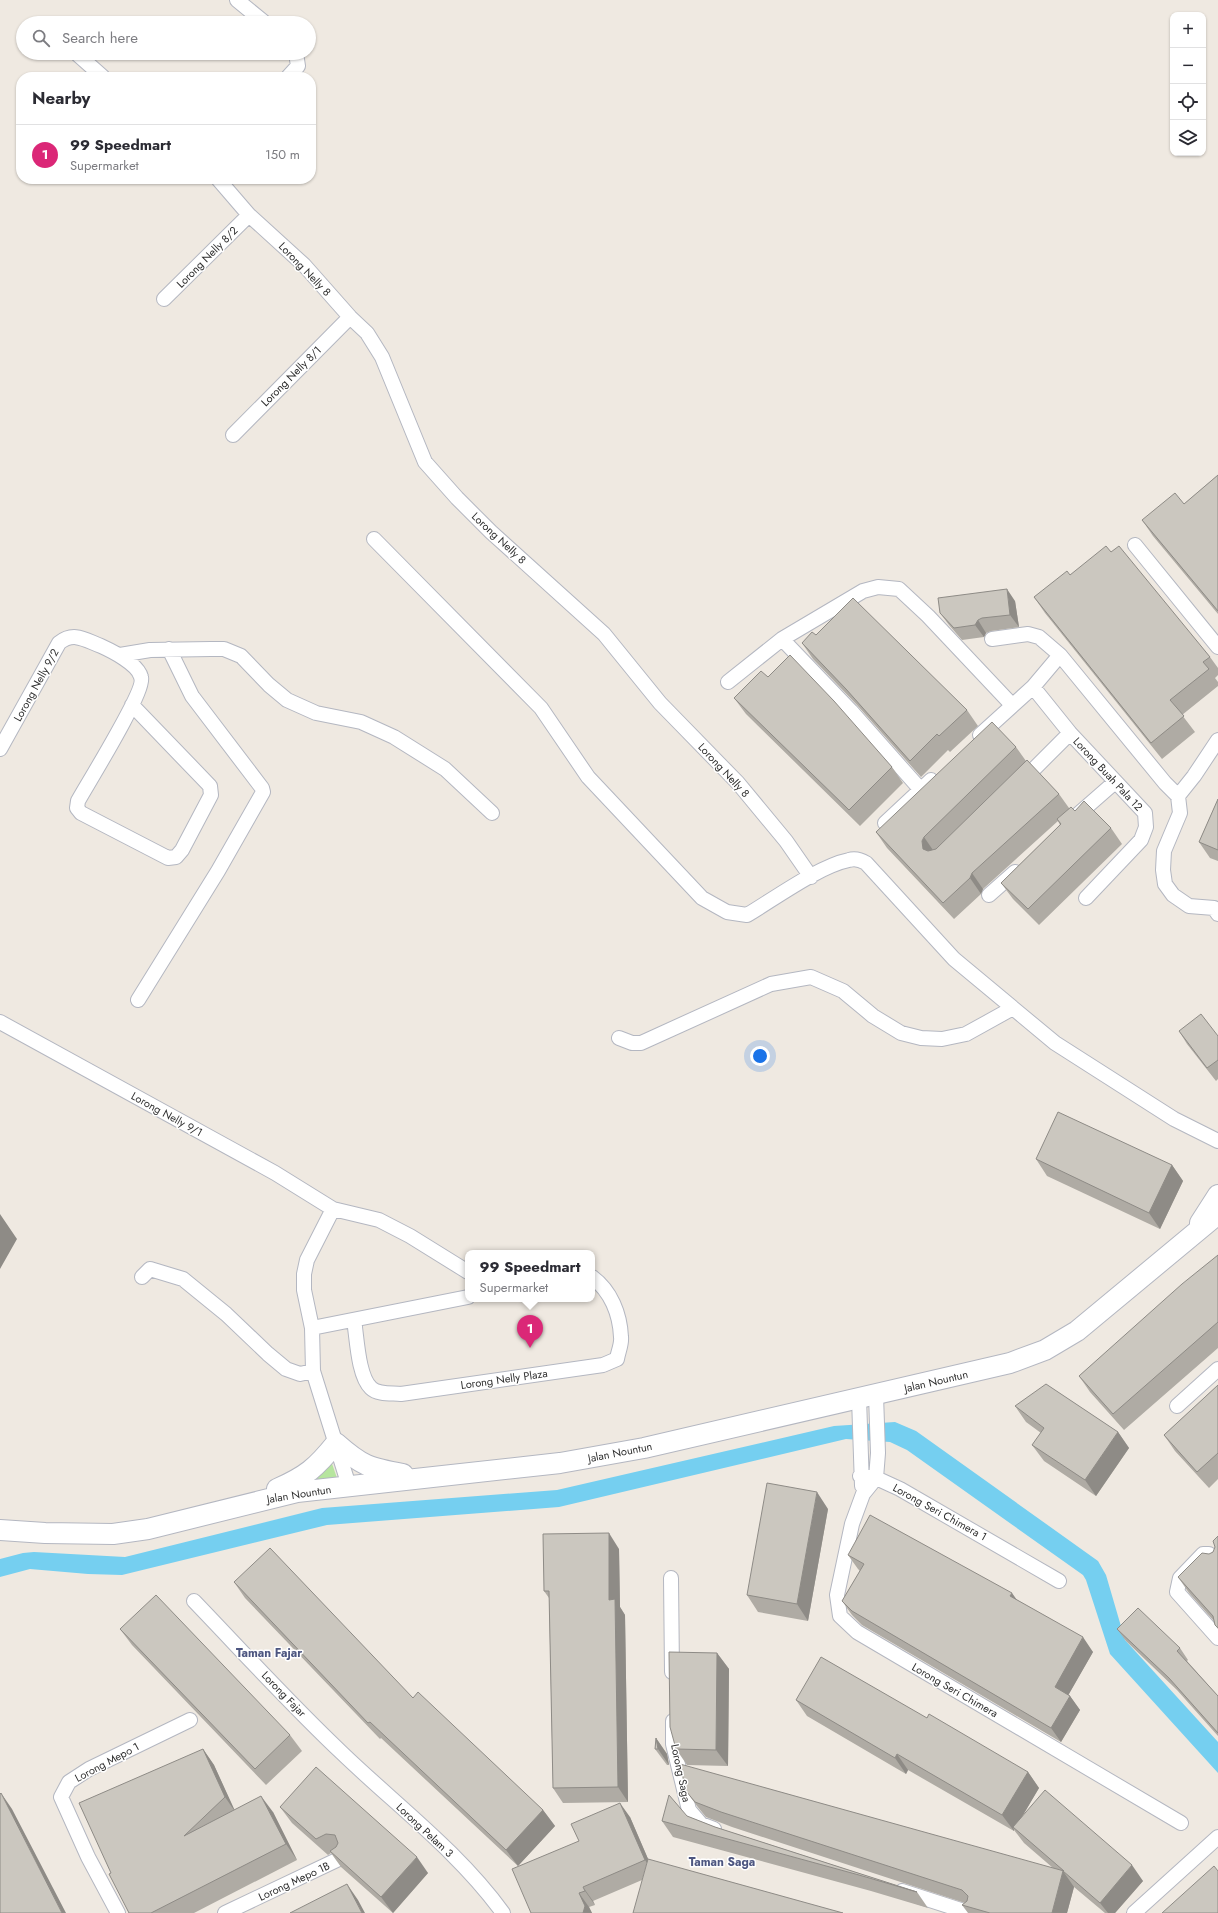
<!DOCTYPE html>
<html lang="en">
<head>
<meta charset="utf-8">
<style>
  body { margin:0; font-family:Jost,sans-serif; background:#f2f2f3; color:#2b2b33 }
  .controls { position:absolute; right:12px; top:12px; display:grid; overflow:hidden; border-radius:8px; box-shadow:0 1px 3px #0004 }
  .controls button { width:36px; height:36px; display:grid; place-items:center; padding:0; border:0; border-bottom:1px solid #e1e1e2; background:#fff; color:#2b2b33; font:20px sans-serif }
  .you { position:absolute; left:760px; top:1056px; width:14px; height:14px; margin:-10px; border:3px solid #fff; border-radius:50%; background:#1a73e8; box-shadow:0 0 0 6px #1a73e833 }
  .badge { display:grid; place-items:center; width:26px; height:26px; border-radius:50%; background:#db2777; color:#fff; font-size:13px; font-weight:700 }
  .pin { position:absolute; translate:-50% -33px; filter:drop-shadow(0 1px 2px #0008) }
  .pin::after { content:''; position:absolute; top:21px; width:14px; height:12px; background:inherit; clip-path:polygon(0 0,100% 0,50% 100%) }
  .popup { position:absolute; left:465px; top:1250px; width:130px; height:52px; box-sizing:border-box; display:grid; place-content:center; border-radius:8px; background:#fff; filter:drop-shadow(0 1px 3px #0005); font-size:13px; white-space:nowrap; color:#7c7c81 }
  .popup b { font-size:15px; color:#2b2b33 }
  .popup::after { content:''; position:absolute; left:50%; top:100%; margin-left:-8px; border:8px solid transparent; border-top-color:#fff }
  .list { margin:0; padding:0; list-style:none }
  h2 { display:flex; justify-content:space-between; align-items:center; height:52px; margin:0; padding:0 16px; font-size:17px }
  h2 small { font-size:13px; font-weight:400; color:#7c7c81 }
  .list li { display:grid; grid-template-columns:26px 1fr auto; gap:12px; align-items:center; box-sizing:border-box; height:60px; padding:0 16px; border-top:1px solid #e1e1e2 }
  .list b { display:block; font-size:15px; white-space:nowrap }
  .list p { margin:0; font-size:13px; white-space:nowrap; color:#7c7c81 }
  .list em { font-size:13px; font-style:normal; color:#7c7c81 }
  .icon { flex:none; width:22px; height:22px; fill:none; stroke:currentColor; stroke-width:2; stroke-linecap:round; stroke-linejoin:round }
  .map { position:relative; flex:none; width:1218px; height:1913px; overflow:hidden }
  .search { position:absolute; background:#fff; box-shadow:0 1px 3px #0004; left:16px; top:16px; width:300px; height:44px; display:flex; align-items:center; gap:10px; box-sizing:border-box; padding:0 14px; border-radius:22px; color:#7c7c81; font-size:15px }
  .panel { position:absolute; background:#fff; box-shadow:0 1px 3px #0004; left:16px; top:72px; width:300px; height:112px; border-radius:16px }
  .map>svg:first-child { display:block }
  .green { fill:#b6e59e }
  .water { fill:#75cff0 }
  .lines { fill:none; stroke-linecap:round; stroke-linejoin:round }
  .street-casing { stroke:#b4b7c1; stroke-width:16 }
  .secondary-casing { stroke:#b4b7c1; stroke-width:22 }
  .street { stroke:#fff; stroke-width:14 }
  .secondary { stroke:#fff; stroke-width:20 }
  .wall { fill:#afaba4 }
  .shaded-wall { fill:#8e8b86 }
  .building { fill:#cbc7bf; stroke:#8e8b86 }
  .labels { text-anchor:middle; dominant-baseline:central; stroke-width:3; stroke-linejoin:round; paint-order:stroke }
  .street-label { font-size:11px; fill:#2e2e2e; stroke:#fff }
  .neighbourhood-label { font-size:12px; font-weight:bold; fill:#4d5680; stroke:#fff }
</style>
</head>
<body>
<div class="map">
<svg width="1218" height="1913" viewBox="0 0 1218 1913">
  <rect width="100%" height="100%" fill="#efe9e1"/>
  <path class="green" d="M 330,1458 L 337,1478 L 311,1480 Z"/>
  <path class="water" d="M 895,1422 L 916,1431 L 1098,1561 L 1106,1575 L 1125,1640 L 1218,1742 L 1218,1773 L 1110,1654 L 1086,1580 L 1083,1575 L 907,1450 L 890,1442 L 846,1439 L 559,1507 L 327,1525 L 122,1575 L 88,1574 L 30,1569 L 0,1577 L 0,1559 L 23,1553 L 34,1552 L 125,1557 L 322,1508 L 557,1490 L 834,1426 Z"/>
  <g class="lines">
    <defs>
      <path id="street" d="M 237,0 L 265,23
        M 76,53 L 103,77
        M 288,77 L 298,66 L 296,53
        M 218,179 L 249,215 L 304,265 L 350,317 L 367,333 L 382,357 L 425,462 L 457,498 L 491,532 L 604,634 L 660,703 L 738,783 L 786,841 L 811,877
        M 164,299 L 249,215
        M 233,435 L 350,317
        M 374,539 L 541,708 L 588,777 L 702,898 L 727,912 L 747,915 C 774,899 819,866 849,860 C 855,858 861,860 866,863 L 954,959 L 1055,1043 L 1174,1119 L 1218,1141
        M 1135,545 L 1218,647
        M 782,639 L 851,711 L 921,790
        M 992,639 L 1028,634 L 1039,637 L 1060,655 L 1165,783 L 1178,796
        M 120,655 L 150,650 L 211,649 L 224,649 L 241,656 L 269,685 L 287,700 L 316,713 L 361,722 L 394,737 L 445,769 L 492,813
        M 728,682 L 782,639 L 863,591 L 878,587 L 899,589 L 928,616 L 1012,705
        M 1033,687 L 1070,733 L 1145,813 L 1146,827 L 1141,840 L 1086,898
        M 980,735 L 1033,687 L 1060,655
        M 1218,740 L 1194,776 L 1178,796 L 1180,813 L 1164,851 L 1163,870 L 1165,884 L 1173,895 L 1189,906 L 1214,908 L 1218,914
        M 0,749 L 59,643 C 74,631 85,640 101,646 C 112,651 138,664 141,677 C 146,690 88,783 78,801 L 77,808 L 81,813 L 168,858 L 176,857 L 182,850 L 211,795 L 210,786 L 132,705
        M 1021,782 L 1070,733
        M 1075,817 L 1115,782
        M 885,823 L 931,780
        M 989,895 L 1015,872
        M 138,1000 L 218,871 L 263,792 L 262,788 L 192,696 L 169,649
        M 0,1022 L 275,1173 L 333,1209 L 379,1220 L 410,1236 L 468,1272
        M 619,1038 L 632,1043 L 641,1043 L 771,984 L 811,977 L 843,991 L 873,1016 L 901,1033 L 921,1038 L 942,1039 L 966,1034 L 1013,1008
        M 333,1209 L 307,1260 L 304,1274 L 304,1290 L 312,1328 L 313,1371 L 349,1486
        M 142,1277 L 150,1269 L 183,1279 L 226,1314 L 268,1354 L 286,1369 L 300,1374 L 313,1371
        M 354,1320 C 357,1338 358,1376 371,1388 C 378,1395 392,1393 401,1394 L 603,1365 L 617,1359 C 618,1352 622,1344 621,1337 C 620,1314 611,1291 592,1277
        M 312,1328 L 468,1297
        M 876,1395 L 878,1453 L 876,1478 L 863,1494 L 852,1524 L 837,1595 L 840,1616 L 857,1632 L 1181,1823
        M 859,1398 L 862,1486
        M 1177,1406 L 1218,1369
        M 860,1476 L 876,1478 L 900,1489 L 1059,1581
        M 1218,1562 L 1209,1554 L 1203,1554 L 1180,1578 L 1177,1592 L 1218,1638
        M 671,1578 L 672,1672
        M 194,1601 C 243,1652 291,1705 342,1753 C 396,1805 459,1852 503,1913
        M 673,1721 L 673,1744 L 689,1810 L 701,1824 L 714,1829
        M 902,1891 L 970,1913
        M 118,1913 L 88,1857 L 61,1797 L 69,1782 L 89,1769 L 190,1720
        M 225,1913 L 341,1858
        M 1134,1913 L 1218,1837"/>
      <path id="secondary" d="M 1200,1223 L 1218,1195
        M 277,1489 C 306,1476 316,1468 336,1443 C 362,1466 369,1468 403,1474
        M 0,1530 L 45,1533 L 113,1534 L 148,1529 L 297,1492 L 560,1463 L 644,1448 L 1010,1363 L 1045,1350 L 1077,1331 L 1218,1214"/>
    </defs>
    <use href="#street" class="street-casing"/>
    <use href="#secondary" class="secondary-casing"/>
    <use href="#street" class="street"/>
    <use href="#secondary" class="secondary"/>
  </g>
  <path class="wall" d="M 1218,475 L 1218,614 L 1153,536 L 1142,520 L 1184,504 Z
    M 1111,552 L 1210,657 L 1218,668 L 1218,675 L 1215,678 L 1218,682 L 1218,686 L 1182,715 L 1195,732 L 1162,759 L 1045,613 L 1034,597 L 1070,575 Z
    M 1015,601 L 1019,627 L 991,631 L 986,633 L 984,637 L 962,640 L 949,625 L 940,613 Z
    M 816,635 L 967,710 L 978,726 L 950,752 L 948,750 L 921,777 L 857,705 L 813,659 L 802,643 Z
    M 768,677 L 892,767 L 903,783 L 860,826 L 746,714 L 734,698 Z
    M 1016,747 L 1026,761 L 1059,794 L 1069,808 L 1111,828 L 1122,844 L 1039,925 L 1013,899 L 1001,883 L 1060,825 L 1058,821 L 983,889 L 981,894 L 954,919 L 887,848 L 876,832 Z
    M 1218,799 L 1218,861 L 1210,858 L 1199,842 Z
    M 1179,1031 L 1218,1036 L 1218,1079 L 1216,1081 L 1187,1044 Z
    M 1036,1159 L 1172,1165 L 1183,1181 L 1160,1229 L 1047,1176 Z
    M 1218,1255 L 1218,1348 L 1124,1430 L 1090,1392 L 1079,1376 Z
    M 1218,1385 L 1218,1479 L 1209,1488 L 1175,1451 L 1164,1435 Z
    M 1015,1406 L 1118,1432 L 1129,1448 L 1096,1496 L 1044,1461 L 1032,1445 L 1041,1433 L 1026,1422 Z
    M 828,1509 L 808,1621 L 758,1612 L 747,1595 Z
    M 1218,1536 L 1218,1629 L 1215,1625 L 1214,1621 L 1189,1593 L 1178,1577 L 1213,1552 L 1215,1547 Z
    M 619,1549 L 620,1607 L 625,1615 L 628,1802 L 563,1803 L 553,1788 L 549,1598 L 544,1591 Z
    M 848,1555 L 1016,1599 L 1093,1652 L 1068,1695 L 1070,1696 L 1080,1710 L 1061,1742 L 862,1625 L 852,1615 L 842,1601 L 860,1571 L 858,1569 Z
    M 234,1582 L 413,1698 L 543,1810 L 555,1826 L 518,1866 L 381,1738 L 380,1739 L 245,1598 Z
    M 120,1629 L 290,1735 L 302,1751 L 266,1785 L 132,1645 Z
    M 1117,1629 L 1180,1648 L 1188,1660 L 1187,1661 L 1218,1696 L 1218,1736 L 1177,1690 L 1126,1641 Z
    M 717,1653 L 729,1669 L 728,1766 L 687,1765 L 676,1749 Z
    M 796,1700 L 927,1718 L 1028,1772 L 1039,1788 L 1022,1816 L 1143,1881 L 1115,1913 L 1105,1913 L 1074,1887 L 1067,1913 L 968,1913 L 962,1905 L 965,1903 L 732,1827 L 706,1817 L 697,1806 L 686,1791 L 1053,1868 L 1024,1843 L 1014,1830 L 1014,1831 L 908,1770 L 906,1774 L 807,1716 Z
    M 656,1738 L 667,1754 L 669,1765 L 667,1765 L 655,1749 Z
    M 203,1749 L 214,1765 L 234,1810 L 273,1812 L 297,1860 L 194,1913 L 129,1913 L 111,1873 Z
    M 280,1807 L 428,1873 L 393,1913 L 341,1867 L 331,1853 L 328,1855 L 292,1823 Z
    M 687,1816 L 715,1827 L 917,1892 L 928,1908 L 871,1891 L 673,1837 L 662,1821 Z
    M 630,1817 L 648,1859 L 642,1880 L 593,1901 L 595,1905 L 589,1907 L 592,1913 L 531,1913 L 579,1841 Z"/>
  <path class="shaded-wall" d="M 1007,589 L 1015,601 L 1019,627 L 1010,615 Z
    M 978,620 L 986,633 L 984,637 L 975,625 Z
    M 924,837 L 935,853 L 933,857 L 923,849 L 922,841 Z
    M 972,873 L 983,889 L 981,894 L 970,878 Z
    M 1172,1165 L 1183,1181 L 1160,1229 L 1149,1213 Z
    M 0,1214 L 17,1239 L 0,1269 Z
    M 1118,1432 L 1129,1448 L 1096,1496 L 1085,1480 Z
    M 817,1492 L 828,1509 L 808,1621 L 797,1604 Z
    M 609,1533 L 619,1549 L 620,1607 L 625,1615 L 628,1802 L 618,1787 L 609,1600 Z
    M 1012,1593 L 1022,1607 L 1010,1596 Z
    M 1083,1637 L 1093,1652 L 1065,1701 L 1055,1687 Z
    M 717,1653 L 729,1669 L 728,1766 L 716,1750 Z
    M 1070,1696 L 1080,1710 L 1061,1742 L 1051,1728 Z
    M 656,1738 L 667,1754 L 669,1765 L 658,1749 Z
    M 203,1749 L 214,1765 L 236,1813 L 225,1797 Z
    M 897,1754 L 908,1770 L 906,1774 L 895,1758 Z
    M 1028,1772 L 1039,1788 L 1015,1829 L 1013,1827 L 1014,1830 L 1014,1831 L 1002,1815 Z
    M 1,1793 L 12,1809 L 66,1913 L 62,1913 Z
    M 261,1796 L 273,1812 L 297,1860 L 286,1844 Z
    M 620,1803 L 630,1817 L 655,1875 L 645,1860 Z
    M 543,1810 L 555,1826 L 518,1866 L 506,1850 Z
    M 417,1857 L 428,1873 L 393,1913 L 381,1897 Z
    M 1132,1865 L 1143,1881 L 1115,1913 L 1108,1913 L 1100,1903 Z
    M 1063,1871 L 1074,1887 L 1067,1913 L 1052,1913 Z
    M 347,1884 L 358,1900 L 365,1913 L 362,1913 Z
    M 583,1887 L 593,1901 L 595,1905 L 585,1891 Z
    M 579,1893 L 589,1907 L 592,1913 L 583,1913 Z"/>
  <path class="building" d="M 1218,475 L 1218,611 L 1142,520 L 1175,493 L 1184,504 Z
    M 1106,546 L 1111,552 L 1119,546 L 1210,657 L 1203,662 L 1209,669 L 1170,700 L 1184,716 L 1151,743 L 1034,597 L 1067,571 L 1070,575 Z
    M 1007,589 L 1010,615 L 982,618 L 978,620 L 975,625 L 954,628 L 940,613 L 938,598 Z
    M 853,598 L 967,710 L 939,736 L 937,734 L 910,761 L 846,689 L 802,643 L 812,632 L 816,635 Z
    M 790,655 L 834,701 L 892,767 L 849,810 L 734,698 L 761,671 L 768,677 Z
    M 992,722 L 1016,747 L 924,837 L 922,841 L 923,849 L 928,851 L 936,849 L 1027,760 L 1059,794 L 972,873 L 970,878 L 943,903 L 876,832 Z
    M 1218,799 L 1218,850 L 1199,842 Z
    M 1084,801 L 1111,828 L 1028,909 L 1001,883 L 1061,824 L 1057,819 L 1071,807 L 1075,811 Z
    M 1201,1014 L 1218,1036 L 1218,1060 L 1207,1068 L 1179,1031 Z
    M 1058,1112 L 1172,1165 L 1149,1213 L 1036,1159 Z
    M 1218,1255 L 1218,1322 L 1113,1414 L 1079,1376 L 1182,1284 Z
    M 1046,1384 L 1118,1432 L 1085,1480 L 1032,1445 L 1044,1428 L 1015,1406 Z
    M 1218,1385 L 1218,1453 L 1197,1472 L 1164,1435 Z
    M 767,1483 L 817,1492 L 797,1604 L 747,1595 Z
    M 870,1515 L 1012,1593 L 1010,1596 L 1083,1637 L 1055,1687 L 1070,1696 L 1051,1728 L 852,1611 L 842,1601 L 864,1564 L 848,1555 Z
    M 609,1533 L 609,1600 L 615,1599 L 618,1787 L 553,1788 L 549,1591 L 544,1591 L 543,1534 Z
    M 1218,1536 L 1218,1628 L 1215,1625 L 1213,1616 L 1178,1577 L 1202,1553 L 1209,1554 L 1213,1552 L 1215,1547 L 1213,1541 Z
    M 270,1548 L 413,1698 L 418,1692 L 543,1810 L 506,1850 L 370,1722 L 368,1723 L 234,1582 Z
    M 156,1595 L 290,1735 L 255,1769 L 120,1629 Z
    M 1138,1608 L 1180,1648 L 1177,1651 L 1218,1696 L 1218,1733 L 1169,1678 L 1117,1629 Z
    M 669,1652 L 717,1653 L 716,1750 L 676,1749 L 670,1727 Z
    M 821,1657 L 927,1718 L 929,1714 L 1028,1772 L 1002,1815 L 897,1754 L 895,1758 L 796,1700 Z
    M 656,1738 L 658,1749 L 655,1749 Z
    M 203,1749 L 225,1797 L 184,1836 L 261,1796 L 286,1844 L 151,1913 L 129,1913 L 109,1874 L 111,1873 L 79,1803 Z
    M 680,1764 L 1064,1871 L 1013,1827 L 1045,1790 L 1132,1865 L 1100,1903 L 1063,1871 L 1052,1913 L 990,1913 L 962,1905 L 967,1901 L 968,1896 L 962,1890 L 721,1812 L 695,1802 L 686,1791 Z
    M 316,1767 L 417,1857 L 381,1897 L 330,1851 L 336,1847 L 338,1843 L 335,1835 L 326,1834 L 316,1839 L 280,1807 Z
    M 1,1793 L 62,1913 L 0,1913 L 0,1794 Z
    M 669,1795 L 687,1816 L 715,1827 L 917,1892 L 859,1875 L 662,1821 Z
    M 620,1803 L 645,1860 L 583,1887 L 585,1891 L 579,1893 L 585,1906 L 583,1913 L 531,1913 L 512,1869 L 579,1841 L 571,1824 Z
    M 648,1859 L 843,1913 L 633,1913 Z
    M 1214,1866 L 1218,1871 L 1218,1913 L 1162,1913 Z
    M 347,1884 L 362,1913 L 290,1913 Z"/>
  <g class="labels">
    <g class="street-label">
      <text transform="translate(207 257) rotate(-45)">Lorong Nelly 8/2</text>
      <text transform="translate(305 269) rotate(46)">Lorong Nelly 8</text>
      <text transform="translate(291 376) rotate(-45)">Lorong Nelly 8/1</text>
      <text transform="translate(499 538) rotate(43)">Lorong Nelly 8</text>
      <text transform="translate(36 685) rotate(-61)">Lorong Nelly 9/2</text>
      <text transform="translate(724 770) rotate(47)">Lorong Nelly 8</text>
      <text transform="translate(1108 774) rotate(47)">Lorong Buah Pala 12</text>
      <text transform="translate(167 1114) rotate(29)">Lorong Nelly 9/1</text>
      <text transform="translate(504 1379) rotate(-8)">Lorong Nelly Plaza</text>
      <text transform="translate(936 1381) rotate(-13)">Jalan Nountun</text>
      <text transform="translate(620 1452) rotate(-11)">Jalan Nountun</text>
      <text transform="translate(299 1494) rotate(-9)">Jalan Nountun</text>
      <text transform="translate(940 1512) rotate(29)">Lorong Seri Chimera 1</text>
      <text transform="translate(955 1690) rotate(30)">Lorong Seri Chimera</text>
      <text transform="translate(284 1694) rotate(46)">Lorong Fajar</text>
      <text transform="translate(107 1762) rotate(-28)">Lorong Mepo 1</text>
      <text transform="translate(681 1773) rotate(78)">Lorong Saga</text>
      <text transform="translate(425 1830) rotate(43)">Lorong Pelam 3</text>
      <text transform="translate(294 1881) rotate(-25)">Lorong Mepo 1B</text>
    </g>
    <g class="neighbourhood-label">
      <text x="269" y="1653">Taman Fajar</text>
      <text x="722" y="1862">Taman Saga</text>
    </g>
  </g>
</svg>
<div class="controls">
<button>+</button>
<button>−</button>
<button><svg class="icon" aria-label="locate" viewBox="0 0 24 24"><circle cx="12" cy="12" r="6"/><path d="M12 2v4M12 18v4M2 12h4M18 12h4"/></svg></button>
<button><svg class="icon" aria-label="layers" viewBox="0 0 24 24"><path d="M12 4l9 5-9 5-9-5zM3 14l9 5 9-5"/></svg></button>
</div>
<div class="you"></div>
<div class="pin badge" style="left:530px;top:1348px">1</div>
<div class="popup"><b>99 Speedmart</b>Supermarket</div>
<div class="search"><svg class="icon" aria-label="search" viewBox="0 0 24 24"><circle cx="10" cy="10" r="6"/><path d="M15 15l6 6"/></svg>Search here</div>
<section class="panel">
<h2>Nearby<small></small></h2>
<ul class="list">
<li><span class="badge">1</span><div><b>99 Speedmart</b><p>Supermarket</p></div><em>150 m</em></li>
</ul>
</section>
</div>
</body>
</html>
